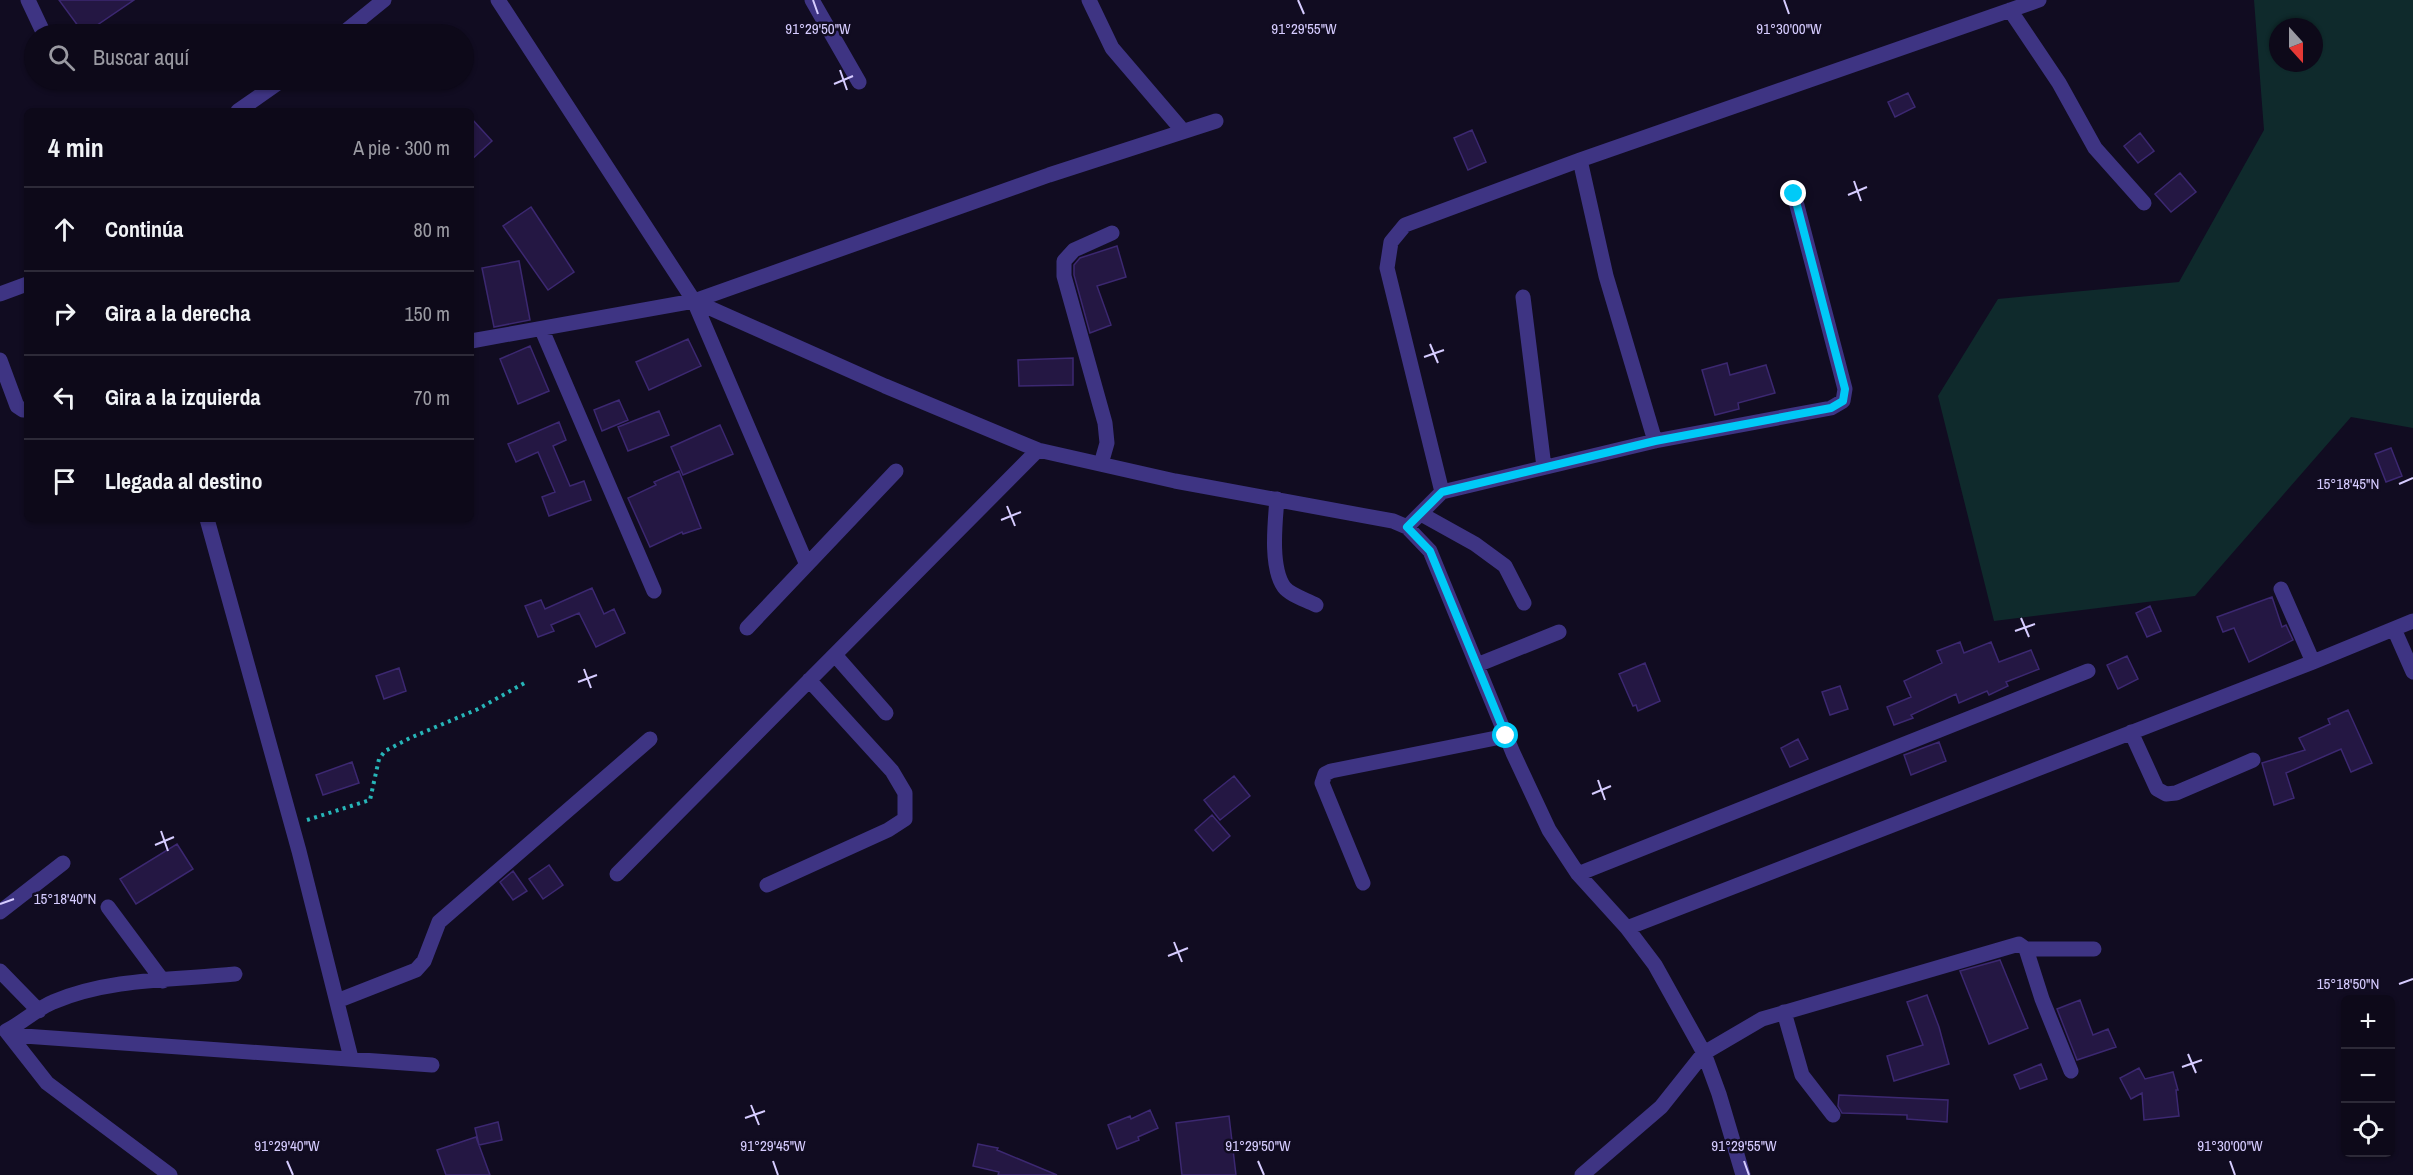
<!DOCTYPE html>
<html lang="es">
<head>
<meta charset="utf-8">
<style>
  body { margin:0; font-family:"Archivo Narrow",sans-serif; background:#1b1726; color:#f1f3f6 }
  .controls { position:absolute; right:18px; bottom:18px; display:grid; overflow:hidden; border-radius:9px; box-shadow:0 2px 4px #0004 }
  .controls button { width:54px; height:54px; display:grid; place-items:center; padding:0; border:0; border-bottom:2px solid #2d2a38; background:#0d0919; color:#f1f3f6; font:30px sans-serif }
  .compass { position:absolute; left:2269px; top:18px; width:54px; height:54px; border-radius:50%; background:#0d0919; box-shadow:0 2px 4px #0004; rotate:159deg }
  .stop { position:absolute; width:18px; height:18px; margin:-14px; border:4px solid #00caf7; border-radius:50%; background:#fff }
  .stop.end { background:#00caf7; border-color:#fff; box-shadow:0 2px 6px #0008 }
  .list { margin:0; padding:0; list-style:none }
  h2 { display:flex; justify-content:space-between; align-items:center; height:78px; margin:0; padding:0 24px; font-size:26px }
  h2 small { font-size:20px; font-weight:400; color:#9a9aa2 }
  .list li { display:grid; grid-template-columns:39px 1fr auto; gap:18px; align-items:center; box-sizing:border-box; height:84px; padding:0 24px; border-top:2px solid #2d2a38 }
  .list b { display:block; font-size:22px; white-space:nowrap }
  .list em { font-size:20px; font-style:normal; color:#9a9aa2 }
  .icon { flex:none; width:33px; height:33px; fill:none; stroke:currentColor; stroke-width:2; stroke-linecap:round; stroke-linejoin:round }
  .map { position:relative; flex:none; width:2413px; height:1175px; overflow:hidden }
  .search { position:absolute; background:#0d0919; box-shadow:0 2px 4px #0004; left:24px; top:24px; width:450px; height:66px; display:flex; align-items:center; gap:15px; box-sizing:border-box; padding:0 21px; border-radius:33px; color:#9a9aa2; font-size:22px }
  .panel { position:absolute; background:#0d0919; box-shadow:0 2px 4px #0004; left:24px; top:108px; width:450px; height:414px; border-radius:9px }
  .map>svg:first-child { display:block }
  .green { fill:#0f2a2c; fill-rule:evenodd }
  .building { fill:#241743; stroke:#3c2871; stroke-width:1.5 }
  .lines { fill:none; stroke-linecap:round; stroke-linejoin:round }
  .path { stroke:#27b5b8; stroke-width:4; stroke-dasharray:3 4.5; stroke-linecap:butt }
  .minor { stroke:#3e3483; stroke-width:15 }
  .route { stroke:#00caf7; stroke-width:8 }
  .ticks { fill:none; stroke:#d6ccff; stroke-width:2 }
  .ticks-label { font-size:15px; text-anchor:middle; fill:#d6ccff; stroke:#110c21; stroke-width:5; stroke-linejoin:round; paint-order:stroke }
</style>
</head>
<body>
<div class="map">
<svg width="2413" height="1175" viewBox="0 0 2413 1175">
  <rect width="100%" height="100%" fill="#110c21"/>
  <path class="green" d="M 2254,0 L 2413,0 L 2413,428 L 2351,417 L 2195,596 L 1994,621 L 1938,396 L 1998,299 L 2179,282 L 2264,130 ZM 2278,27 L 2314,27 L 2314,63 L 2278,63 Z"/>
  <path class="building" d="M 59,0 L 134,0 L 84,34 Z
    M 1908,93 L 1915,107 L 1895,117 L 1888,102 Z
    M 471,118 L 492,141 L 471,160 Z
    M 1472,130 L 1486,162 L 1468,170 L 1454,138 Z
    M 2140,133 L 2154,151 L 2138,163 L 2124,146 Z
    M 2180,173 L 2196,192 L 2171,212 L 2155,194 Z
    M 531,207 L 574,272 L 548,290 L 503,226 Z
    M 1117,246 L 1126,277 L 1097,286 L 1111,325 L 1090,333 L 1074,275 L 1074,265 L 1080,258 Z
    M 519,261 L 530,320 L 494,327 L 482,268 Z
    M 688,339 L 701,366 L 649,390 L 636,362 Z
    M 530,346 L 549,391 L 518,404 L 500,359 Z
    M 1073,358 L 1073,385 L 1019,386 L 1018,360 Z
    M 1727,363 L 1730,375 L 1766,365 L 1775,393 L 1738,403 L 1739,409 L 1715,415 L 1702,370 Z
    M 619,400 L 628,420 L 602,431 L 594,410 Z
    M 659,411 L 669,435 L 628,451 L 618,427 Z
    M 559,422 L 566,440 L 553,446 L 570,486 L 584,481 L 591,500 L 549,516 L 542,497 L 555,492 L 538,452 L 516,462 L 508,444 Z
    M 720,425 L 733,454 L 683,475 L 671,447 Z
    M 2391,448 L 2402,476 L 2386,482 L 2375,454 Z
    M 679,471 L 701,528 L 683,534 L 682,532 L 650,547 L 628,498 L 656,485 L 654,482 Z
    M 592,588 L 604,614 L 614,609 L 625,633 L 596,647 L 579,613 L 551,625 L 554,631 L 538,637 L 525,606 L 541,600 L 545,609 Z
    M 2272,597 L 2282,627 L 2286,625 L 2293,640 L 2249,662 L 2234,628 L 2223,632 L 2217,617 Z
    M 2150,606 L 2161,631 L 2147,637 L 2136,613 Z
    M 1960,642 L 1964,653 L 1991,642 L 1999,662 L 2031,650 L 2039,669 L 2006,682 L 2008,686 L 1989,695 L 1987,691 L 1959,703 L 1956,694 L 1911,715 L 1913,718 L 1894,725 L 1887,707 L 1911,697 L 1904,681 L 1942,663 L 1937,651 Z
    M 2127,656 L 2138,679 L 2118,689 L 2107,665 Z
    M 1645,663 L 1660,701 L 1638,711 L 1636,705 L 1633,706 L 1619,674 Z
    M 399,668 L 406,691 L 384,699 L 376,676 Z
    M 1840,686 L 1848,709 L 1830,715 L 1822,692 Z
    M 2348,710 L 2372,763 L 2351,772 L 2341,749 L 2286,773 L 2294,798 L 2274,805 L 2262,763 L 2305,750 L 2299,738 L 2330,724 L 2328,719 Z
    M 1798,739 L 1808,759 L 1790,767 L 1781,748 Z
    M 1939,742 L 1946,761 L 1911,775 L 1904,755 Z
    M 352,762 L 359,783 L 323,795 L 316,775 Z
    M 1234,776 L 1250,796 L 1220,820 L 1204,800 Z
    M 1212,815 L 1230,836 L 1213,851 L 1195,830 Z
    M 177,844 L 193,869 L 136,904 L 120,879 Z
    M 549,865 L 563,885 L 543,899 L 529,879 Z
    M 513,871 L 527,891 L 513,900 L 500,882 Z
    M 2000,960 L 2028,1028 L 1989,1044 L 1960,971 Z
    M 1927,995 L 1939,1027 L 1949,1064 L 1894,1081 L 1887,1056 L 1923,1045 L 1907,1002 Z
    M 2080,1000 L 2093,1035 L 2108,1029 L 2116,1047 L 2077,1060 L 2057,1009 Z
    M 2041,1064 L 2047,1079 L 2020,1089 L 2014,1075 Z
    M 2139,1068 L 2145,1079 L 2173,1072 L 2178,1090 L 2176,1090 L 2179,1116 L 2144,1120 L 2142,1093 L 2131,1099 L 2120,1078 Z
    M 1839,1095 L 1948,1100 L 1947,1122 L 1907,1119 L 1907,1115 L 1842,1113 L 1838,1106 Z
    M 1150,1110 L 1158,1128 L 1138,1137 L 1139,1140 L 1117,1149 L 1108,1125 L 1130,1116 L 1131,1119 Z
    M 1229,1116 L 1236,1175 L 1182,1175 L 1176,1123 Z
    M 498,1122 L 502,1140 L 479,1145 L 475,1128 Z
    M 476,1137 L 490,1175 L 446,1175 L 437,1150 Z
    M 978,1144 L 998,1148 L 997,1150 L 1057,1175 L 998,1175 L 999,1172 L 973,1166 Z"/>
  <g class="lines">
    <path class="path" d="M 307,820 L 370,800 L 379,759 L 385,751 L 410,738 L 478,709 L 528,681"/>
    <path class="minor" d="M 28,0 L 44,34
      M 498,0 L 694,301 L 807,565
      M 812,0 L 859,82
      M 1089,0 L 1112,48 L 1183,131
      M 2010,10 L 2059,83 L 2095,148 L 2144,203
      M 342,34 L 384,0
      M 238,111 L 282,80
      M 1580,160 L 1606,276 L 1655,441
      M 0,294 L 27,284
      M 1523,297 L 1544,467
      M 694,301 L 885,386 L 1038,450 L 1175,481 L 1393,521 L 1407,527 L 1430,551 L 1513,753 L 1549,830 L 1578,874 L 1627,928 L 1655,965 L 1704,1053 L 1719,1094 L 1743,1175
      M 542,330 L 654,591
      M 471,341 L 694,301 L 1049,175 L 1216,121
      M 0,360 L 17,406 L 23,410 L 27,409
      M 1101,464 L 1107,443 L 1105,423 L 1064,276 L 1064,261 L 1074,250 L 1112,233
      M 1442,492 L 1387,268 L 1391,242 L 1405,225 L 1580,160 L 2039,0
      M 1277,499 C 1275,523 1270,567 1284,587 C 1290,595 1307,600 1316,605
      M 1421,514 L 1475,544 L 1505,566 L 1524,603
      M 207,519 L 299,851 L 351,1058
      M 1407,527 L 1442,492 L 1655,441 L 1831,408 L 1843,401 L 1845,389 L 1794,194
      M 2281,589 L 2313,662
      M 747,628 L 896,471
      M 2394,629 L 2413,672
      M 835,655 L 886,713
      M 1477,665 L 1559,632
      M 2131,732 L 2157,789 L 2166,794 L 2176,793 L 2253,760
      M 617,874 L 1038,450
      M 1578,874 L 2088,671
      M 1363,883 L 1322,783 L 1325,774 L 1331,771 L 1506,736
      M 767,885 L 888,830 L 905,819 L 905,793 L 892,771 L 809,680
      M 108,907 L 163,981
      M 0,912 L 63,863
      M 1627,928 L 2313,662 L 2413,621
      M 2026,949 L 2094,949
      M 0,971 L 39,1011
      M 337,1001 L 416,970 L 424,961 L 439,922 L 650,739
      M 1784,1012 L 1802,1075 L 1833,1115
      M 6,1031 C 22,1023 38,1008 53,1002 C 109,978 175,980 235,974
      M 7,1032 L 47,1083 L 170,1175
      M 10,1035 L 432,1065
      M 1582,1175 L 1661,1107 L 1704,1053 L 1762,1019 L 2019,944 L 2026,949 L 2042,999 L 2071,1071"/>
  </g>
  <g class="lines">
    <path class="route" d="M 1506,736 L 1430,551 L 1407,527 L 1442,492 L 1655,441 L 1831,408 L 1843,401 L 1845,389 L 1794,194"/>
  </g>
  <path class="ticks" d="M 813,0 L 818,14M 1298,0 L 1304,14M 1784,0 L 1789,14M 840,70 L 847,90M 834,84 L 853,76M 1854,181 L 1861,201M 1848,195 L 1867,187M 1430,344 L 1438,363M 1424,357 L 1444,350M 2399,484 L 2413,478M 1007,506 L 1015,526M 1001,520 L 1021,512M 2021,618 L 2029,637M 2015,631 L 2035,624M 584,669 L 591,688M 578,682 L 597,675M 1598,780 L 1605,800M 1592,794 L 1611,786M 161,831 L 168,851M 155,845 L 174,837M 0,904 L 14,899M 1174,942 L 1182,962M 1168,956 L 1188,948M 2399,984 L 2413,979M 2188,1054 L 2196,1073M 2182,1067 L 2202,1060M 751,1105 L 759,1125M 745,1118 L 765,1111M 287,1161 L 293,1175M 773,1161 L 778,1175M 1258,1161 L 1264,1175M 1744,1161 L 1749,1175M 2230,1161 L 2235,1175"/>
  <g class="ticks-label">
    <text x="818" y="34">91°29'50"W</text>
    <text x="1304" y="34">91°29'55"W</text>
    <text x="1789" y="34">91°30'00"W</text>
    <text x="2348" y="489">15°18'45"N</text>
    <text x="65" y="904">15°18'40"N</text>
    <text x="2348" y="989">15°18'50"N</text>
    <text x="287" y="1151">91°29'40"W</text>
    <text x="773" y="1151">91°29'45"W</text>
    <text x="1258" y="1151">91°29'50"W</text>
    <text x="1744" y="1151">91°29'55"W</text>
    <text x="2230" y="1151">91°30'00"W</text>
  </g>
</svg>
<div class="controls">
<button>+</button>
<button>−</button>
<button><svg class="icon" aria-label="locate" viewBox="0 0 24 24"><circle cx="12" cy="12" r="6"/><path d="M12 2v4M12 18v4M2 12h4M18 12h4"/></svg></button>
</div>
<svg class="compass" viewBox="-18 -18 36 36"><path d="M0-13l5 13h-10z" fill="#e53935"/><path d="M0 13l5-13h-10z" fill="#9a9aa2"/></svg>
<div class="stop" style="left:1506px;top:736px"></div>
<div class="stop end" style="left:1794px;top:194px"></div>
<div class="search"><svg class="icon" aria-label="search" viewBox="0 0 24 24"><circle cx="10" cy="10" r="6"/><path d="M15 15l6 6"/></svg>Buscar aquí</div>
<section class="panel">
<h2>4 min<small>A pie · 300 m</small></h2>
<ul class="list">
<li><svg class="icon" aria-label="ahead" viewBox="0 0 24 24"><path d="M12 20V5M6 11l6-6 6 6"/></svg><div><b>Continúa</b></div><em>80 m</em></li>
<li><svg class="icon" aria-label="right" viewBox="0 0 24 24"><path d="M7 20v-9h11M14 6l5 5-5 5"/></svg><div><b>Gira a la derecha</b></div><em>150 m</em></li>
<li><svg class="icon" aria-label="left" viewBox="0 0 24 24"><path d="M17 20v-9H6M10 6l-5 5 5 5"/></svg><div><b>Gira a la izquierda</b></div><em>70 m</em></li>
<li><svg class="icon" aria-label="arrive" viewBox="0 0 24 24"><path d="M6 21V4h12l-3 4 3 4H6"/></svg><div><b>Llegada al destino</b></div></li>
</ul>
</section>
</div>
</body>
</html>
